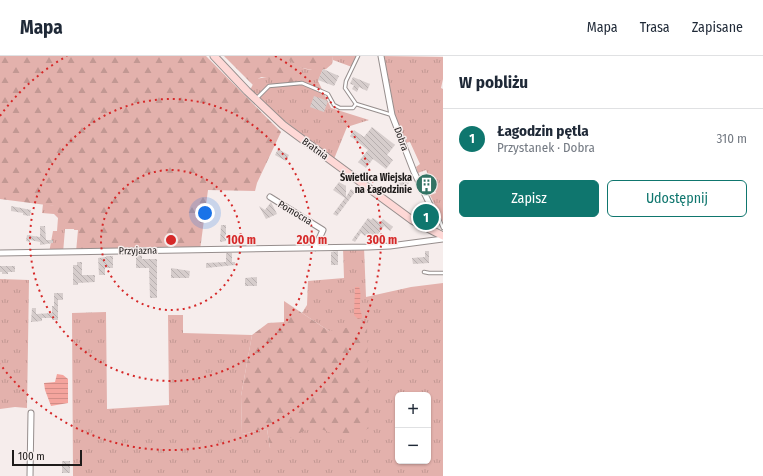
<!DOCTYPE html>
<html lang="pl">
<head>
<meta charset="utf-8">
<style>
  body { margin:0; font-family:"Fira Sans Condensed",sans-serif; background:#f6f6f7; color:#1f2937 }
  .controls { position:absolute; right:12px; bottom:12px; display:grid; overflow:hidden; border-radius:6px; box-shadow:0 1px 3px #0004 }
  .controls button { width:36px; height:36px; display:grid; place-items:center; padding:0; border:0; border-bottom:1px solid #e0e1e3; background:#fff; color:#1f2937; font:20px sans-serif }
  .scale { position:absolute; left:12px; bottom:10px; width:70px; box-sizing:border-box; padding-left:4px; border:2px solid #1e1b1a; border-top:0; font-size:11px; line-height:14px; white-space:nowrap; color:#1e1b1a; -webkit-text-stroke:3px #f6edec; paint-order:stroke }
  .you { position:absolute; left:205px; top:157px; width:14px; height:14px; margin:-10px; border:3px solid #fff; border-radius:50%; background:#1a73e8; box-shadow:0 0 0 6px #1a73e833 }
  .badge { display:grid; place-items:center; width:26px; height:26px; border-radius:50%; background:#0f766e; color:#fff; font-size:13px; font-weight:700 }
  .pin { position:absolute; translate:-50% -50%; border:2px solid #fff; box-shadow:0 1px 4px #0006 }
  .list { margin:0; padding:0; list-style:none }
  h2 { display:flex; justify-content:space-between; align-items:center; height:52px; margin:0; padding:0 16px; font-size:17px }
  h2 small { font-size:13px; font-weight:400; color:#747a83 }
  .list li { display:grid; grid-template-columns:26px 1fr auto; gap:12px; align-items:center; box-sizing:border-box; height:60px; padding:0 16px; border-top:1px solid #e0e1e3 }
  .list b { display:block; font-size:15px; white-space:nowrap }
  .list p { margin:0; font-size:13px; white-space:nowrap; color:#747a83 }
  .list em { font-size:13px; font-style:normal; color:#747a83 }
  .actions { display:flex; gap:8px; padding:12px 16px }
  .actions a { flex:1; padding:9px 0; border:1px solid #0f766e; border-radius:6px; text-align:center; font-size:14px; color:#0f766e }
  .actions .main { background:#0f766e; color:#fff }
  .map { position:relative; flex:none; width:443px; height:420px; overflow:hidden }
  header { display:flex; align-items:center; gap:24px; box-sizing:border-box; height:56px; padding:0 20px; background:#fff; border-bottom:1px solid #e0e1e3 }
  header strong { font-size:19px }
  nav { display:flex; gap:22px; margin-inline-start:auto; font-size:14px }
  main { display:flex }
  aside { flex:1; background:#fff }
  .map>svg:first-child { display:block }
  .grass { fill:url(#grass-tufts); fill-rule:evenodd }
  .forest { fill:url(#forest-firs) }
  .water { fill:url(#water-rules) }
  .building { fill:url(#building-back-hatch) }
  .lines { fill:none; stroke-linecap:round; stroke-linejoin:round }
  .lane-casing { stroke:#968e8d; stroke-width:4.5 }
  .street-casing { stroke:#968e8d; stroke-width:7 }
  .secondary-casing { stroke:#968e8d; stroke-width:9 }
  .lane { stroke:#fff; stroke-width:2.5 }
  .street { stroke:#fff; stroke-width:5 }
  .secondary { stroke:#fed8d6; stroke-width:7 }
  .ring { fill:none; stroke:#d62828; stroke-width:2; stroke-dasharray:2 4 }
  .labels { text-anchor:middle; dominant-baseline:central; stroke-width:3; stroke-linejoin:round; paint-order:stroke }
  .street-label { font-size:10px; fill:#1e1b1a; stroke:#f6edec }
  .poi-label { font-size:10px; font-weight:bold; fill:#1e1b1a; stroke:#f6edec; text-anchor:end }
  .centre { fill:#d62828; stroke:#f6edec; stroke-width:2 }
  .ring-label { font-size:12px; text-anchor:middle; font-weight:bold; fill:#d62828; stroke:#f6edec; stroke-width:3; stroke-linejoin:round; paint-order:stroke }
</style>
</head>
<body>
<header>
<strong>Mapa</strong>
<nav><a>Mapa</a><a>Trasa</a><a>Zapisane</a></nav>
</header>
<main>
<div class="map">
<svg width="443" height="420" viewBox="0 0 443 420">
  <defs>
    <pattern id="grass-tufts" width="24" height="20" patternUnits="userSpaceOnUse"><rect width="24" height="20" fill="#e3b1ac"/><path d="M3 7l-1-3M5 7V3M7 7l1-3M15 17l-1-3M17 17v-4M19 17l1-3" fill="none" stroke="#c29893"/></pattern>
    <pattern id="forest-firs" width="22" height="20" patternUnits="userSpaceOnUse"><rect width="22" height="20" fill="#e3b1ac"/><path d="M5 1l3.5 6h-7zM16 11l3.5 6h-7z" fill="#c29893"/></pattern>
    <pattern id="water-rules" width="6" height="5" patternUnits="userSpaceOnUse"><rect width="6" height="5" fill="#f4a49d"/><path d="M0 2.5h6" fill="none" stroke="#d18d87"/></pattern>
    <pattern id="building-back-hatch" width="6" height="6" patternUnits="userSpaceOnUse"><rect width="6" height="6" fill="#d6cdcc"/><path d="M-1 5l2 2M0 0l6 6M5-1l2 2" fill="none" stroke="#b7afaf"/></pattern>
  </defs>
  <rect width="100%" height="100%" fill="#f6edec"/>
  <path class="grass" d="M 333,0 L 359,0 L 354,5 L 352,11 L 333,4 L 332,8 Z
    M 381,0 L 443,1 L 443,23 L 441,32 L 443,33 L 443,166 L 430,139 L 436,137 L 426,114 L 418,117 L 416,111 L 420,108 L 410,86 L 405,87 L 393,55 L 393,46 Z
    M 288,2 C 297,12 310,16 323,13 L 318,25 L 331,52 L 369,64 L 347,71 L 334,103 L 281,62 L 250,34 C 252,31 254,25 257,23 C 258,22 284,19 288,18 Z
    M 43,148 L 56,150 L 76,167 L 75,173 L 65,173 L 63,197 L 49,197 L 53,175 L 57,175 L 58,162 L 54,158 L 42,157 Z
    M 364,191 L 366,241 L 411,231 L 443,227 L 443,420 L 73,420 L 72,257 L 106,256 L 107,353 L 169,349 L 168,259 L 183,259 L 183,277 L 252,279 L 241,340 L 242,378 L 267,373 L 270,392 L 329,275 L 302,257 L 307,249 L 308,225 L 344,222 L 343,192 ZM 398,339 L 428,339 L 428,405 L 398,405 Z
    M 0,223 L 29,224 L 27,352 L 15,351 L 0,353 Z"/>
  <path class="forest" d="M 0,0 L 206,0 L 281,76 L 257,127 L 255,135 L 208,134 L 200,194 L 76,196 L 78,174 L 74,174 L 75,168 L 64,166 L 54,150 L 0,143 Z
    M 224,0 L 333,0 L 332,8 L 326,13 L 317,15 L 298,11 L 288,3 L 289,17 L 296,25 C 291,26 285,29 280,28 C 269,24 262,14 253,29 Z
    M 284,245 L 329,275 L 367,268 L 369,372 L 348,384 L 314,370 L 270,392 L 267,373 L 242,378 L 241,340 L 252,279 L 268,267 L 284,266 Z"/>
  <path class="water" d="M 355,231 L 359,231 C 363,240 357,250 362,259 L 362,262 L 358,263 L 354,259 Z
    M 57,318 L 63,319 L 68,323 L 68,347 L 51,350 L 45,334 L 44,327 L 55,326 Z"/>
  <path class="building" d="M 323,13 L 339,20 L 334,30 L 318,24 Z
    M 353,21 L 370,28 L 367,35 L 359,31 L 357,36 L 352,33 L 354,29 L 350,28 Z
    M 314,40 L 328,45 L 324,56 L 310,51 Z
    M 372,71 L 395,89 L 387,99 L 393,104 L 386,113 L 373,103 L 366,112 L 358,106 L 368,94 L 350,80 L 354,74 L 364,81 Z
    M 278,93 L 289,99 L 286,105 L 275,99 Z
    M 398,119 L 409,127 L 404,133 L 402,131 L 401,133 L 397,130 L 398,129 L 393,125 Z
    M 428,120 L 433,133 L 429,135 L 422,123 Z
    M 339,126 L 346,130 L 346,141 L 351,133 L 355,136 L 337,160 L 333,158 L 345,142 L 333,134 Z
    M 271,146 L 277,158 L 266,163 L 259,150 L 265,154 Z
    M 11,150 L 31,154 L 30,160 L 23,159 L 23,157 L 11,155 Z
    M 368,162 L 371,164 L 373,162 L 380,167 L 383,163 L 393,171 L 390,175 L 384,170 L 374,184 L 367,178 L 365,180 L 361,177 L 355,186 L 352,184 Z
    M 221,169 L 226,169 L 226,185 L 220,186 Z
    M 40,170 L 45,170 L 46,184 L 53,184 L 53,187 L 40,189 L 40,186 L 30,184 L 30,186 L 26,185 L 27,179 L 40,181 Z
    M 338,195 L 338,209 L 331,209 L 331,196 Z
    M 425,195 L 429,195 L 429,207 L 413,208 L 412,202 L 425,201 Z
    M 226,197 L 232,197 L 232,206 L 235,206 L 235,209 L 206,212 L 206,207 L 226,206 Z
    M 136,199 L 142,199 L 142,203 L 157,203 L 157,242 L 150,242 L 149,212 L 136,212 Z
    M 106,200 L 113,200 L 113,212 L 105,212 L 105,219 L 99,219 L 98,202 L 106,201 Z
    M 77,206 L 82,206 L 82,219 L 95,219 L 95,226 L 78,227 L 78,229 L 73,229 L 73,209 L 77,209 Z
    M 0,210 L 15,210 L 15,216 L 8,216 L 8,218 L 2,218 L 2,216 L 0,216 Z
    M 171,212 L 190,215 L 189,222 L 171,222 Z
    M 257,221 L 257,230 L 245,230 L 245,222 Z
    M 54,237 L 63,237 L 63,244 L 58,244 L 58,264 L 52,264 L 52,262 L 42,262 L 42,265 L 31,266 L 32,252 L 36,252 L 36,258 L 52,257 L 52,250 L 54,250 Z
    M 62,405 L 70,405 L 70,417 L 62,417 Z"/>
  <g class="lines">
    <defs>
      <path id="lane" d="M 358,0 L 346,25 L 345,32 L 356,48 L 392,59
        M 256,43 L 269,30 L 302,27 L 328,38 L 334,49 L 340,52 L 353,52 L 356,48
        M 427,169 L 426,167 L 428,162 L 433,160 L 439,163 L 443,172
        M 424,216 L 429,217 L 443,217"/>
      <path id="street" d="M 381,0 L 392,59 L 414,116 L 436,161
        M 270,141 L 323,174 L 315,192
        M 0,197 L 368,191 L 390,190 L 443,183
        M 30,420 L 31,357"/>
      <path id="secondary" d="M 214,0 L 247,35 L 283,69 L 412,164 L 443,180"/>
    </defs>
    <use href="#lane" class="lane-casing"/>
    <use href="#street" class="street-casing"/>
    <use href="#secondary" class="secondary-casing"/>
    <use href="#lane" class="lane"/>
    <use href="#street" class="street"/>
    <use href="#secondary" class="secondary"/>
  </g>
  <g class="ring">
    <circle cx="171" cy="184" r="70"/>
    <circle cx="171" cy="184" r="141"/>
    <path d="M0 60A211 211 0 0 1 67 0M275 0A211 211 0 1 1 0 308"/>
  </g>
  <defs>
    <symbol id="building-disc" viewBox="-11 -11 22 22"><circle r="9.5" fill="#327364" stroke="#f6edec"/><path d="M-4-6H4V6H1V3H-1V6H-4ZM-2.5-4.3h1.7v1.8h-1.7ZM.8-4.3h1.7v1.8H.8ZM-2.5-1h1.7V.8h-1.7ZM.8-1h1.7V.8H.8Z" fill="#fff"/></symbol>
  </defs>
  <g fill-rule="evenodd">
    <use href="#building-disc" x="414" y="116" width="25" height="25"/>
  </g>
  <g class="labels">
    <g class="street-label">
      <text transform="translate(401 83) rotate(70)">Dobra</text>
      <text transform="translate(315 93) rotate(36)">Bratnia</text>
      <text transform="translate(295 157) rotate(31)">Pomocna</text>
      <text transform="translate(138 195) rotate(-1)">Przyjazna</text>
    </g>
    <g class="poi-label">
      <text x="412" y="122">Świetlica Wiejska<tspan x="412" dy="12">na Łagodzinie</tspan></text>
    </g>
  </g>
  <circle cx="171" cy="184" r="6" class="centre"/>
  <g class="ring-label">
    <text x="241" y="188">100 m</text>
    <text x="312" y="188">200 m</text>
    <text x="382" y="188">300 m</text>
  </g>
</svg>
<div class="controls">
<button>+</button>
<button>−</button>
</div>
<div class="scale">100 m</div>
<div class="you"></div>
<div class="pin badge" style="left:426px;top:161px">1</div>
</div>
<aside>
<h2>W pobliżu<small></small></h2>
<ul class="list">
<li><span class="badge">1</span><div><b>Łagodzin pętla</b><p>Przystanek · Dobra</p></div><em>310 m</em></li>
</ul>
<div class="actions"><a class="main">Zapisz</a><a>Udostępnij</a></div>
</aside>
</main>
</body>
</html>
